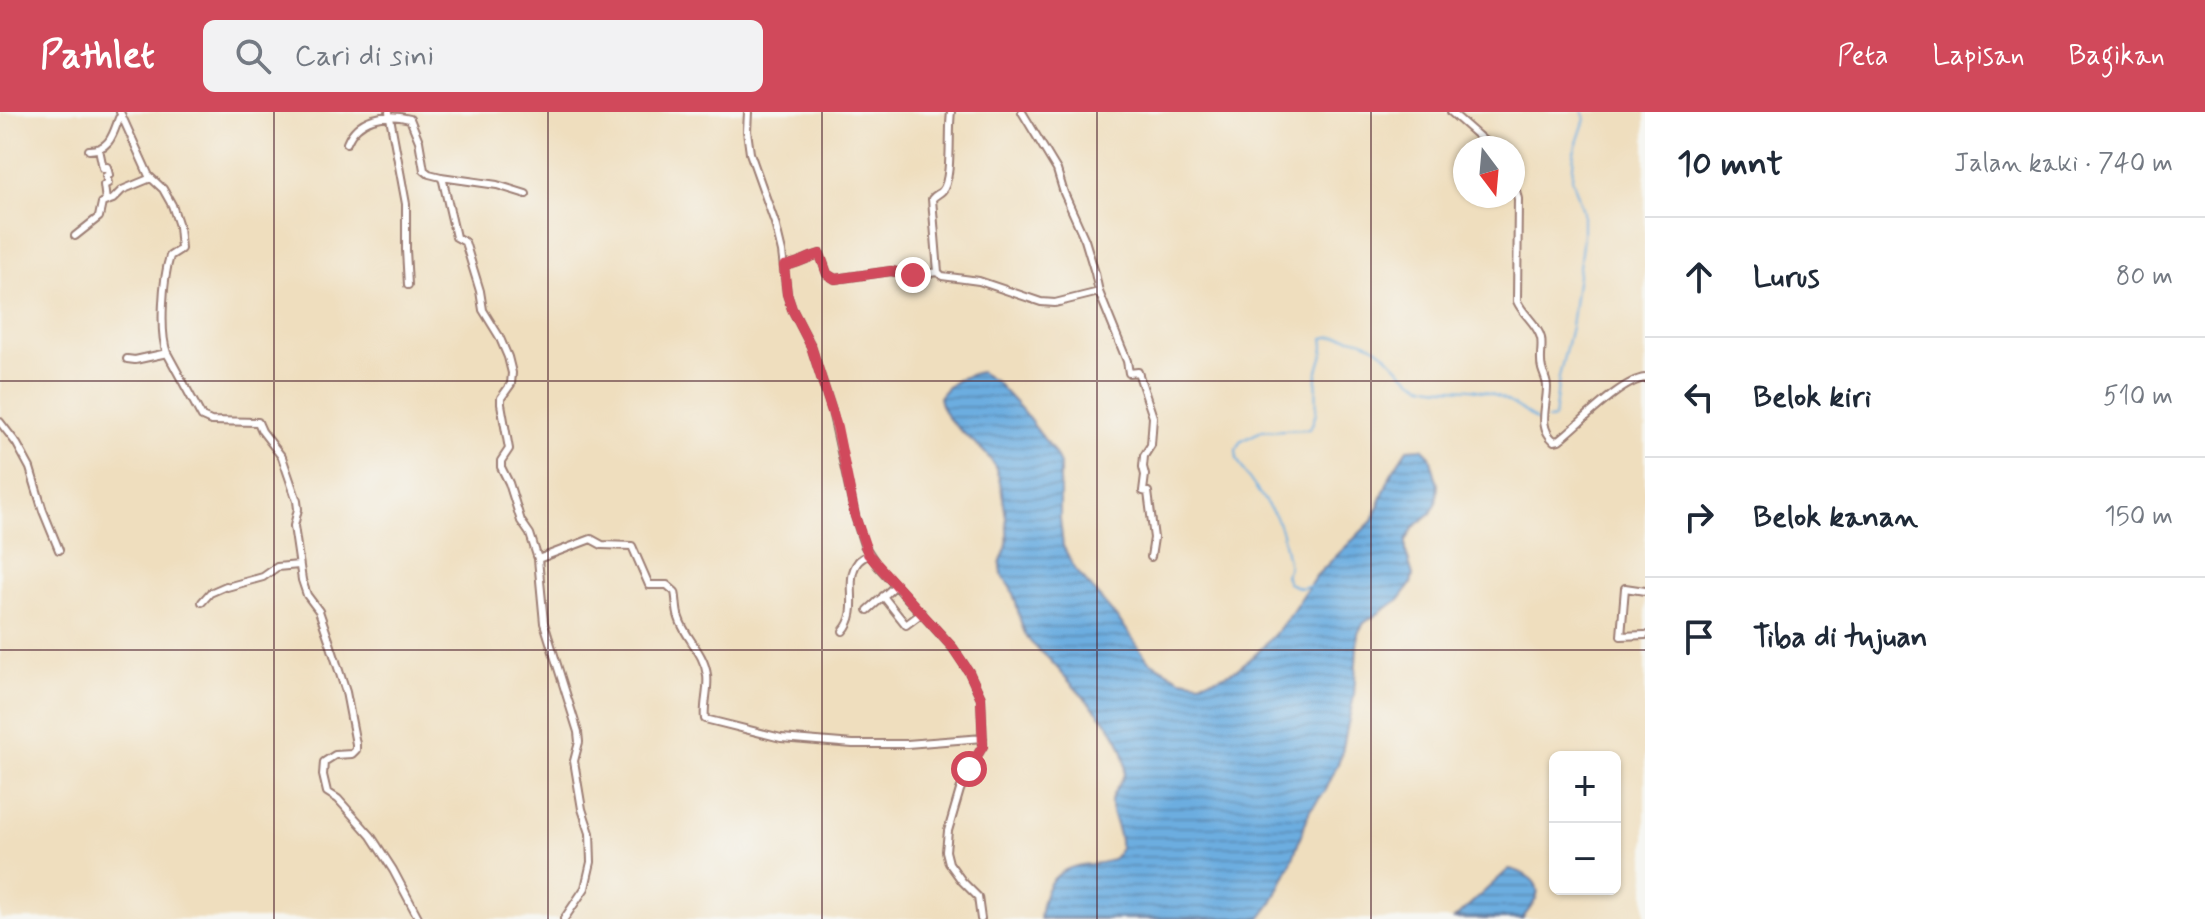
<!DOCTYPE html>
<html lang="id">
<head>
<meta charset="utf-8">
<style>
  body { margin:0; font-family:Mynerve,sans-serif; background:#f2f2f3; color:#1f2937 }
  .controls { position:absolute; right:24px; bottom:24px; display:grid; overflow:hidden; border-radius:12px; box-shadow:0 2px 6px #0004 }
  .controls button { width:72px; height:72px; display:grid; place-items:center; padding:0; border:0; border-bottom:2px solid #e0e1e3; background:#fff; color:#1f2937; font:40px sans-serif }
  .compass { position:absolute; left:1453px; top:24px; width:72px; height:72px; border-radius:50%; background:#fff; box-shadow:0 2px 6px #0004; rotate:164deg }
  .stop { position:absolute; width:24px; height:24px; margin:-18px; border:6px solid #d1495b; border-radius:50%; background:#fff }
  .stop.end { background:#d1495b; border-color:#fff; box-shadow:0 2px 8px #0008 }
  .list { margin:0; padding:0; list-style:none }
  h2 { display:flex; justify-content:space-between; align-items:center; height:104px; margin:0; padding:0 32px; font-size:34px }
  h2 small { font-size:26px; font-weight:400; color:#747a83 }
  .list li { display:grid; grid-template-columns:52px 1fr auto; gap:24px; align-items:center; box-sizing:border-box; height:120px; padding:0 32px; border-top:2px solid #e0e1e3 }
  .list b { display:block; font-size:30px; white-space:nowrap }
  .list em { font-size:26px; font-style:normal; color:#747a83 }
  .icon { flex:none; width:44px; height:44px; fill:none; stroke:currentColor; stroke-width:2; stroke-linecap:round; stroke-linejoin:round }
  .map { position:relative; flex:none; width:1645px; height:807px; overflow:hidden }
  header { display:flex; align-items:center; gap:48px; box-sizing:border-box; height:112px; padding:0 40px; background:#d1495b; color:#fff }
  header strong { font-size:38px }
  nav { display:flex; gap:44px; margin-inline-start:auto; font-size:28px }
  .search { width:560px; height:72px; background:#f2f2f3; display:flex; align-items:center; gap:20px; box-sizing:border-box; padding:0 28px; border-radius:12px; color:#747a83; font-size:30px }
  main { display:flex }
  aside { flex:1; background:#fff }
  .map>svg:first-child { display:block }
  .water { fill:url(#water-rules); stroke:#5b6686; stroke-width:2 }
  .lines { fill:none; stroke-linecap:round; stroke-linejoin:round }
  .stream { stroke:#6cade0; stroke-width:2 }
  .minor-casing { stroke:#9c7e74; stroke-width:10 }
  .minor { stroke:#fff; stroke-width:6 }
  .route { stroke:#d1495b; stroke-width:10 }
  .grid { fill:none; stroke:#4a1f2b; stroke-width:2; stroke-opacity:0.55 }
</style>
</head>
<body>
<header>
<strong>Pathlet</strong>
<div class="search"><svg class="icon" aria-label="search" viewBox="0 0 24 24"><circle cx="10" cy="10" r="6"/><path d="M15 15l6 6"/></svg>Cari di sini</div>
<nav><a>Peta</a><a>Lapisan</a><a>Bagikan</a></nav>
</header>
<main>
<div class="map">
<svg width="1645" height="807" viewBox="0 0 1645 807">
  <defs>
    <pattern id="water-rules" width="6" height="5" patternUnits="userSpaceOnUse" patternTransform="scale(2)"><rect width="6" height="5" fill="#6cade0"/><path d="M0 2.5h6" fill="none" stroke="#5b8cb6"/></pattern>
  </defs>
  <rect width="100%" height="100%" fill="#f6f6f2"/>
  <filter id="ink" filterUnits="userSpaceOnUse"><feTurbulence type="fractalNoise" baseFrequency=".0125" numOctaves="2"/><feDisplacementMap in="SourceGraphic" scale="16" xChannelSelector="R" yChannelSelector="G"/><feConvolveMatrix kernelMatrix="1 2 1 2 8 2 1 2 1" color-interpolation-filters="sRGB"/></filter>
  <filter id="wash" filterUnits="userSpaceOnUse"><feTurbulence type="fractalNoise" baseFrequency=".006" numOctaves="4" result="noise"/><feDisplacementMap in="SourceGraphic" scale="32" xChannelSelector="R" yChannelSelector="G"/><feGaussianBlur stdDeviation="1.8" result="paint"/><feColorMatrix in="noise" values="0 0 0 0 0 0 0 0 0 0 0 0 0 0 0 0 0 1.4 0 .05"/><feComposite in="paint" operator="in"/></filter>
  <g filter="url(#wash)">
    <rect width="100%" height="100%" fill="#efdebe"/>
    <path class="water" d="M 980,260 L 996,270 L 1022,298 L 1054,340 L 1060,352 L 1060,407 L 1063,434 L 1075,457 L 1123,513 L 1148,548 L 1181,567 L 1199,570 L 1217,566 L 1236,558 L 1257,541 L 1274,523 L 1290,503 L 1316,464 L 1373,408 L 1391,362 L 1407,337 L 1422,336 L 1430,344 L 1438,373 L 1436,392 L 1431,401 L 1414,415 L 1406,429 L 1406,440 L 1413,463 L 1411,472 L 1400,487 L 1364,511 L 1358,521 L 1354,583 L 1341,645 L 1326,678 L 1310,698 L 1292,749 L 1272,791 L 1260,807 L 1040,807 C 1043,773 1055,754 1091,752 C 1098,751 1108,751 1114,746 C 1129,734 1112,709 1111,694 C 1109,679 1125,672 1125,656 C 1126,625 1099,602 1079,580 C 1068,569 1058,556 1047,545 C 1041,539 1033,534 1029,528 C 1018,513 1019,493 1011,477 C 1007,469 1000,464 1000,455 C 1000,447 1006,440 1007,432 C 1009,417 1002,375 997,360 C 987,330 944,318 939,285 C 950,270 962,264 980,260 Z
      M 1509,757 C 1517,758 1521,760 1527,764 C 1548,777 1533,793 1522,807 L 1454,807 Z"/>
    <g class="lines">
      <path class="stream" d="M 1548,308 L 1554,306 L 1559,265 L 1571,215 L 1583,125 L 1583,99 L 1572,66 L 1574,40 L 1585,7 L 1583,0
        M 1313,474 L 1300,476 L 1288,471 L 1285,463 L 1289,455 L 1282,421 L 1276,405 L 1245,361 L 1237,347 L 1236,338 L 1240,330 L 1261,319 L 1310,317 C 1322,295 1313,281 1318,259 C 1321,246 1326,240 1323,226 C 1343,222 1367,227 1383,240 C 1396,252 1404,264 1421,272 C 1438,279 1460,274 1477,278 C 1500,282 1520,296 1538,310 L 1542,309"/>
    </g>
  </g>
  <g filter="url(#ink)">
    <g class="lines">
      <defs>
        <path id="minor" d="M 120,0 L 149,64 L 163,77 L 172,93 L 179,114 L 181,137 L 170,144 C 163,166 159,220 167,241 L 202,305 L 211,309 L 258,310 L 262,319 L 282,345 L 297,389 L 298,397 L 294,414 L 302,468 L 307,483 L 319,499 L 329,528 L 346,580 L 356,632 L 356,638 L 352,642 L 335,643 L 324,650 L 323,663 L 327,680 L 338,687 L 371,724 L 393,758 L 419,807
          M 389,0 L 406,92 L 406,138 L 408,173
          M 748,0 L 747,19 L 750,41 L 775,111 L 782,140 L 787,182 L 792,197 L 811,234 L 832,299 L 855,404 L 864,433 L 877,453 L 953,536 L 969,560 L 981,586 L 983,634 L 969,657 L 960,678 L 948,719 L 946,739 L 949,751 L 962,769 L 978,785 L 981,807
          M 951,0 C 948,17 953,68 942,79 C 939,82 935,83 932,87 L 938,160 L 942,164 L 979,169 L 1041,190 L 1055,191 L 1099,180
          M 1022,0 L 1057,58 L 1064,81 L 1085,128 L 1095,161 L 1099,180 L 1127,249 L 1129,261 L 1138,260 L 1153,305 L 1151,333 L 1144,344 L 1143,355 L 1145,363 L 1143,379 L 1148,380 L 1154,426 L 1151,445
          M 1451,0 L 1492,36
          M 347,31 C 357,6 385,0 410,7 L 419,29 L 424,58 L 429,62 L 441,65 L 443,69 L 456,125 L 465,130 L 480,179 L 483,198 L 499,224 L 508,245 L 512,261 L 511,272 L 501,286 L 501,292 L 509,337 L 501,349 L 501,355 L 509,371 L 521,409 L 530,422 L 538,447 L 544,511 L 578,620 L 579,630 L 574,649 L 582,697 L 590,721 L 591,750 L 585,776 L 564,807
          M 99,37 L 103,56 L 107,55 L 109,63 L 106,64 L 108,71 L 104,73 L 106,89
          M 89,38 C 110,38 113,22 119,6 L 122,4
          M 441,65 L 497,73 L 526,82
          M 1513,66 L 1518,87 L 1517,189 C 1523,203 1537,211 1541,226 C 1543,236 1539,247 1542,257 C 1544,264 1547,269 1547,275 C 1547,295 1537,314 1554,329 L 1559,328 C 1580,312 1620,269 1645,266
          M 75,124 L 99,105 L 102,91 L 113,87 L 122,78 L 151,66
          M 784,154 C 798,152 806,146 820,142 L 827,162 L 835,167 L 891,159 L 913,163 L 938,160
          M 127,247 L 135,248 L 167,241
          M 0,310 L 17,332 L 30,356 L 43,399 L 59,438
          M 538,447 L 591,427 L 602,433 L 632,434 L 649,473 L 667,473 L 675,480 C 677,488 676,498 679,506 C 685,526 704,540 707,563 C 709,577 703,594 705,607 L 781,626 L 853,632 L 907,632 L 983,626
          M 1645,479 L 1625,476 L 1621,524 L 1645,523
          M 883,484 L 906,513 L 922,501
          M 202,490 L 210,481 L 226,474 L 227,475 L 263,465 L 277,455 L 299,453
          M 868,498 L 896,473
          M 843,519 C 862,498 843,469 858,450 C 860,447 865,445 868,442"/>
      </defs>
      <use href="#minor" class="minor-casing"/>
      <use href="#minor" class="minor"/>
    </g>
  </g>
  <g class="lines" filter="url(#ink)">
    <path class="route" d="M 913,163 L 891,159 L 835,167 L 827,162 L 820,142 C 806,146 798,152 784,154 L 787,182 L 792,197 L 811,234 L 837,315 L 855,404 L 868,442 L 953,536 L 969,560 L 981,586 L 983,634 L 969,657"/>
  </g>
  <path class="grid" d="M 274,0 L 274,807M 548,0 L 548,807M 822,0 L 822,807M 1097,0 L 1097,807M 1371,0 L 1371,807M 0,269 L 1645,269M 0,538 L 1645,538"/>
</svg>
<div class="controls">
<button>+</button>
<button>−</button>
</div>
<svg class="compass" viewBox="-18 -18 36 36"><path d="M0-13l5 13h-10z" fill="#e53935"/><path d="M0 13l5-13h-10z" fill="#747a83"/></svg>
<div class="stop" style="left:969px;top:657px"></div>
<div class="stop end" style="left:913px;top:163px"></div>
</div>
<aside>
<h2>10 mnt<small>Jalan kaki · 740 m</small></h2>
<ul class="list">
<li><svg class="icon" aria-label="ahead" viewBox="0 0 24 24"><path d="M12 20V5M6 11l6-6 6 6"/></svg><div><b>Lurus</b></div><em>80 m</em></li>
<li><svg class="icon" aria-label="left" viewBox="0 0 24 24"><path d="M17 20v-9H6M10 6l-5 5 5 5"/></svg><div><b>Belok kiri</b></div><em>510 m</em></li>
<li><svg class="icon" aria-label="right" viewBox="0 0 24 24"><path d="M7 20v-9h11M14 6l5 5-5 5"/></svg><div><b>Belok kanan</b></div><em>150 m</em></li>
<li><svg class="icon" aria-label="arrive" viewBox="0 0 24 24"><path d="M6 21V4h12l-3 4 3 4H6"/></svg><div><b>Tiba di tujuan</b></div></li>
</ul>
</aside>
</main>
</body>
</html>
